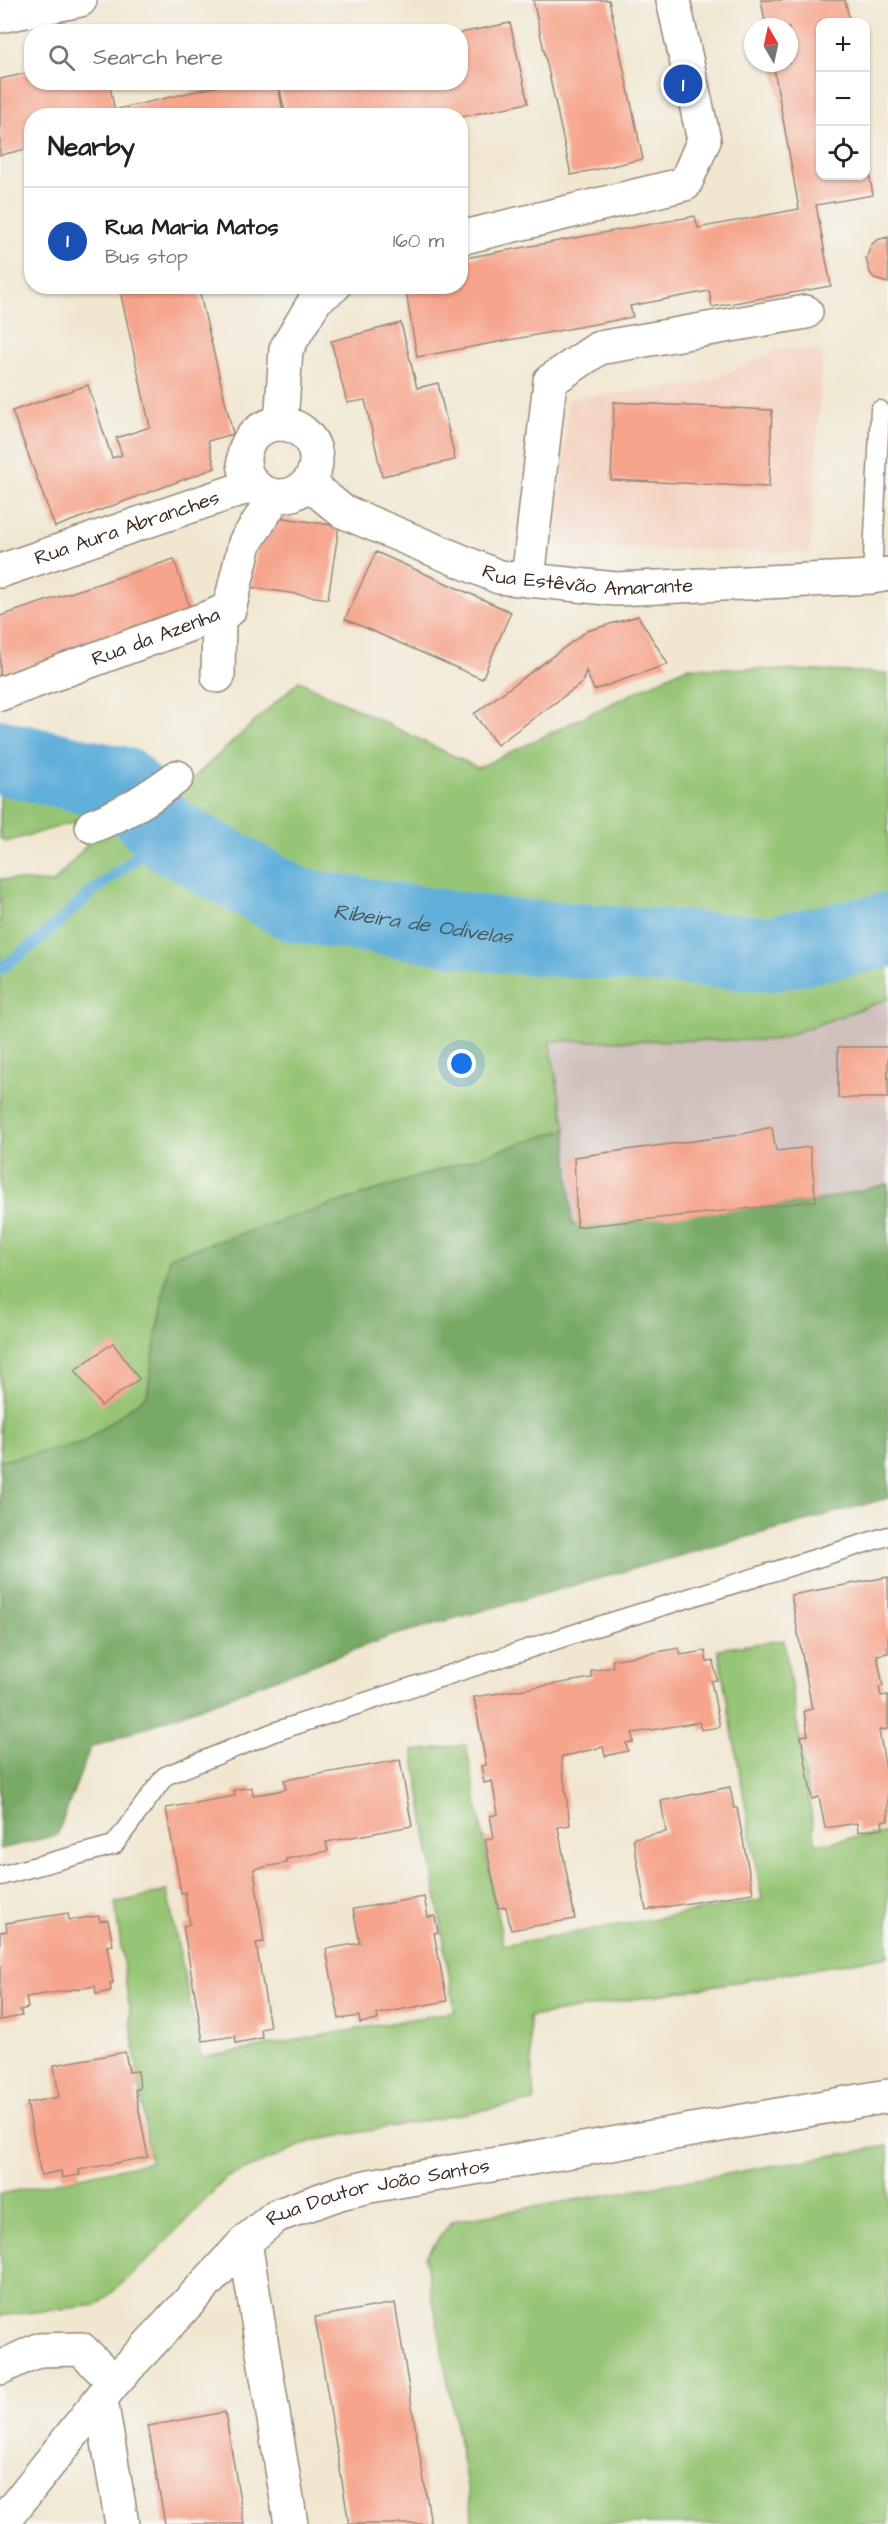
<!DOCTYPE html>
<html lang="en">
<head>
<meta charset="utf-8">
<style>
  body { margin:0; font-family:"Architects Daughter",sans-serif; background:#f2f2f2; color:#222 }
  .controls { position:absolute; right:18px; top:18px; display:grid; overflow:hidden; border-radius:12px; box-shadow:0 2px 4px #0004 }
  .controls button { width:54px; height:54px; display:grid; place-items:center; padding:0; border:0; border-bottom:2px solid #e0e0e0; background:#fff; color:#222; font:30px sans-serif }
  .compass { position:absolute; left:744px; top:18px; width:54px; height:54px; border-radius:50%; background:#fff; box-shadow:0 2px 4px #0004; rotate:351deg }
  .you { position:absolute; left:462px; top:1064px; width:21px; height:21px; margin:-15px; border:4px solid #fff; border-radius:50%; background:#1a73e8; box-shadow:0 0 0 9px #1a73e833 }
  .badge { display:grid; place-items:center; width:39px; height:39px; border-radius:50%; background:#1f6fb2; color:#fff; font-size:20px; font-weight:700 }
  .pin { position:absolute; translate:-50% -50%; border:3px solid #fff; box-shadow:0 2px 6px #0006 }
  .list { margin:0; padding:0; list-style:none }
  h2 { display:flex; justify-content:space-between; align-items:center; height:78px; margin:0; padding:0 24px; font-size:26px }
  h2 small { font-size:20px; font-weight:400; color:#767676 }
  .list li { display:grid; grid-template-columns:39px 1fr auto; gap:18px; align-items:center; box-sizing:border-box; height:108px; padding:0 24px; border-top:2px solid #e0e0e0 }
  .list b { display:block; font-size:22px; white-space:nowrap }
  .list p { margin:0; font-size:20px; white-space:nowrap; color:#767676 }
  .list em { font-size:20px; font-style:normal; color:#767676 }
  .icon { flex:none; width:33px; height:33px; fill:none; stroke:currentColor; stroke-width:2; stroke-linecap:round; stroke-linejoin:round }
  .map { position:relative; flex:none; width:888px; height:2524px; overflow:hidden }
  .search { position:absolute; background:#fff; box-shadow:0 2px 4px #0004; left:24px; top:24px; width:444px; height:66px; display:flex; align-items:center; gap:15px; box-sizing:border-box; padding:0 21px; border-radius:24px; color:#767676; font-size:22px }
  .panel { position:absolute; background:#fff; box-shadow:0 2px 4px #0004; left:24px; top:108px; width:444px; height:186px; border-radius:24px }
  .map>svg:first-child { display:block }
  .built { fill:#f4d3c1 }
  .industrial { fill:#d0c0bc }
  .green { fill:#96c574; stroke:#687849; stroke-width:1.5 }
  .forest { fill:#78aa66; stroke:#5a6a42; stroke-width:1.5 }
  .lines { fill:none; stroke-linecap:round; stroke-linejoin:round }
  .stream { stroke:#61afda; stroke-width:12 }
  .river { stroke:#61afda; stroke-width:75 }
  .building { fill:#f6a48c }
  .lane-casing { stroke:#968878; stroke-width:21 }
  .street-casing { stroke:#968878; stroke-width:36 }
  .lane { stroke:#fff; stroke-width:18 }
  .street { stroke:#fff; stroke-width:33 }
  .labels { text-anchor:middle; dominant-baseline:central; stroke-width:4.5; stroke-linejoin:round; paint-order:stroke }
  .street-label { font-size:20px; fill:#3b2a1e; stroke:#f6f6f2 }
  .water-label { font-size:21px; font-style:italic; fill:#485960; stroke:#f6f6f2 }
</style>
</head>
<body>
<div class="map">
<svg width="888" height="2524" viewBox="0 0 888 2524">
  <rect width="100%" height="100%" fill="#f6f6f2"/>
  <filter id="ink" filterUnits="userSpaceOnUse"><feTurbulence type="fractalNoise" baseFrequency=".0167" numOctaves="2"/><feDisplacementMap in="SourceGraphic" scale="12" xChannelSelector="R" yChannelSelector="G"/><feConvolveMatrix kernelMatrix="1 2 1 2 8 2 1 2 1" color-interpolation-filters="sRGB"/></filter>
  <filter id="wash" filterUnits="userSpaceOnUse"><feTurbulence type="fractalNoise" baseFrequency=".008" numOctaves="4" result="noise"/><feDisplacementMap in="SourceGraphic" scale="24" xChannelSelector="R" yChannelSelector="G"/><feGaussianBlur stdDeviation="1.35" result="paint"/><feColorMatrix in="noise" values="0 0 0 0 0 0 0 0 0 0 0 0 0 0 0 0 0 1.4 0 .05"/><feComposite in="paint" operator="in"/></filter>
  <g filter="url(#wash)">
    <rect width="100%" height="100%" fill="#f1e7d1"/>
    <path class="built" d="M 777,350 L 823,350 L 810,553 L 557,546 L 568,399 L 703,383 Z"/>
    <path class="industrial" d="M 888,999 L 888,1184 L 816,1201 L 572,1225 L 566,1129 L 548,1041 L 775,1040 Z"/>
    <path class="green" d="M 687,667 L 888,673 L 888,999 L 775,1040 L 549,1041 L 566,1129 L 169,1257 L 147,1395 L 83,1443 L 0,1461 L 0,879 L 53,883 L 119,809 L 6,842 L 0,838 L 0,720 L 96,741 L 179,791 L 299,681 L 478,768 Z
      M 784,1640 L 816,1844 L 888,1832 L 888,1956 L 529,2017 L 534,2101 L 312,2141 L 226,2178 L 149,2259 L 98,2305 L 0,2316 L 0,2194 L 150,2162 L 115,1903 L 167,1891 L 201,2058 L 455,2011 L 413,1751 L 466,1745 L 503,1945 L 762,1900 L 718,1649 Z
      M 888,2146 L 888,2524 L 474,2524 L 425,2257 L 452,2221 Z"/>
    <path class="forest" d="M 566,1129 L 572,1225 L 816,1201 L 888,1184 L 888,1498 L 391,1636 L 90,1748 L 57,1835 L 0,1849 L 0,1461 L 83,1443 L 147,1395 L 169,1257 Z"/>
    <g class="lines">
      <path class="stream" d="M 0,969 L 40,939 L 93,891 L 167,834"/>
      <path class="river" id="s1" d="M 0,757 L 122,784 L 167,834 L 296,905 L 496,935 L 769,954 L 888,930"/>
    </g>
    <g id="blocks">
      <path class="building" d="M 533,0 L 609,0 L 643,159 L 571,175 Z
        M 761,0 L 845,0 L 850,22 L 820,22 L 820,176 L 866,176 L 867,161 L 873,195 L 816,205 L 831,286 L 712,307 L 709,291 L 630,306 L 633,317 L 417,357 L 405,286 L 460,286 L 460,259 L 695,216 L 698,228 L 799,209 L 773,63 L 789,63 L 789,27 L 766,27 Z
        M 510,23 L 528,103 L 460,117 L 286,116 L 278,82 L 460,82 L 460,33 Z
        M 32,72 L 32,82 L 109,82 L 116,116 L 32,116 L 32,148 L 0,155 L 0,79 Z
        M 236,82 L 277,82 L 284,116 L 119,116 L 118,109 Z
        M 888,237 L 888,283 L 875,279 L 870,273 L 866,259 L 871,245 L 877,240 Z
        M 119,286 L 198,286 L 233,434 L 208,441 L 215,468 L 55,527 L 12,411 L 88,385 L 112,458 L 122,455 L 116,438 L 150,427 Z
        M 401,323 L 417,388 L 438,383 L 455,460 L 382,476 L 365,400 L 347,403 L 331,341 Z
        M 614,402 L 772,410 L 769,487 L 611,480 Z
        M 262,515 L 339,526 L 328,599 L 251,587 Z
        M 376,552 L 511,612 L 482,679 L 345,619 Z
        M 174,559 L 196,628 L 0,683 L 0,616 Z
        M 638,616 L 668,664 L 594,690 L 586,671 L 582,683 L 497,745 L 474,714 L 587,631 Z
        M 838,1047 L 888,1047 L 888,1098 L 838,1098 Z
        M 772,1127 L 776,1151 L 810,1147 L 816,1201 L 577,1227 L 574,1157 L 738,1135 Z
        M 113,1343 L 139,1379 L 101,1406 L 75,1370 Z
        M 888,1577 L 888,1653 L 877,1655 L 883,1686 L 879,1687 L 881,1696 L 888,1695 L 888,1729 L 879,1730 L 888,1782 L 888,1820 L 882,1821 L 883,1828 L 858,1832 L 857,1823 L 825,1828 L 819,1797 L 812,1799 L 801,1736 L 808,1735 L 804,1711 L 812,1709 L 791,1595 Z
        M 679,1648 L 681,1655 L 705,1651 L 707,1662 L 713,1661 L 717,1680 L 711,1681 L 720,1727 L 701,1730 L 699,1722 L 632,1733 L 633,1742 L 626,1743 L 628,1751 L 605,1756 L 603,1747 L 561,1757 L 570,1825 L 558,1827 L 575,1919 L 511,1930 L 506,1907 L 498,1908 L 485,1839 L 494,1838 L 490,1816 L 498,1814 L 492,1781 L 484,1783 L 481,1766 L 486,1765 L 474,1697 L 592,1678 L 591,1671 L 613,1667 L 612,1660 Z
        M 400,1760 L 412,1826 L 326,1842 L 328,1851 L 286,1859 L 287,1863 L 254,1869 L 264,1942 L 256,1943 L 270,2027 L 261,2029 L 262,2038 L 236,2043 L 235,2036 L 203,2041 L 183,1926 L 190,1924 L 188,1913 L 185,1892 L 181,1893 L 166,1808 L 235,1796 L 234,1790 L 252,1787 L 253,1795 L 274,1792 L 286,1789 L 284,1780 Z
        M 730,1787 L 734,1808 L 737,1808 L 753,1893 L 646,1910 L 633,1838 L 666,1832 L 661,1801 Z
        M 424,1897 L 428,1917 L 435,1916 L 438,1933 L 434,1933 L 447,2001 L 377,2014 L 378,2020 L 360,2023 L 359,2016 L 339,2019 L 326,1949 L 360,1943 L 353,1909 Z
        M 68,1913 L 69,1920 L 99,1916 L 100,1921 L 108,1920 L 113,1945 L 107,1946 L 113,1983 L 110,1983 L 111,1991 L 96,1994 L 95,1986 L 26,1997 L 28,2008 L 20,2010 L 22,2016 L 0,2020 L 0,1932 L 7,1931 L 6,1923 Z
        M 125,2052 L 129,2072 L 138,2071 L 140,2088 L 135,2090 L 148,2157 L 79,2170 L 80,2175 L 62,2178 L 61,2171 L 41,2175 L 27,2103 L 59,2097 L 54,2065 Z
        M 395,2303 L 431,2524 L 349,2524 L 315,2317 Z
        M 225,2412 L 244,2524 L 165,2524 L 148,2426 Z"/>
    </g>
  </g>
  <g filter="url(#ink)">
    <use href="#blocks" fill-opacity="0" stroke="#968878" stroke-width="1.5"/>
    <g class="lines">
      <defs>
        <path id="lane" d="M 872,577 L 880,410
          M 0,1876 L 114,1845 L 165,1776 L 274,1732 L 589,1629 L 888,1536"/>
        <g id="street">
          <path d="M 0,16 L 80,0"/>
          <path d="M 460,238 L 685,184 L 704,140 L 673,0"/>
          <path d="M 281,424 L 286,349 L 316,299 L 334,286"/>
          <circle cx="280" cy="460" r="36"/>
          <path id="s2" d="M 308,483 L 342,511 L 499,577 L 616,589 L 872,577 L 888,574"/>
          <path id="s3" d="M 0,571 L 253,485"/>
          <path d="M 528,580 L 550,381 L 599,348 L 806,312"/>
          <path d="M 218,676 L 219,613"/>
          <path id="s4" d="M 0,694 L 229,610 L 245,543 L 275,496"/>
          <path d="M 92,826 C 124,814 149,798 177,777"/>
          <path d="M 245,2242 L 291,2524"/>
          <path d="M 0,2368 L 38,2350 L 81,2349 L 114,2382"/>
          <path d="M 101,2400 L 122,2524"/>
          <path id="s5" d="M 1,2524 L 114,2382 L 245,2242 L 276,2216 L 340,2193 L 370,2186 L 888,2096"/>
        </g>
      </defs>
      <use href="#lane" class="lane-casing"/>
      <use href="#street" class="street-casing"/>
      <use href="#lane" class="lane"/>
      <use href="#street" class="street"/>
    </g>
  </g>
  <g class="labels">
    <g class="street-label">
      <text stroke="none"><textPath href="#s3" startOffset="134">Rua Aura Abranches</textPath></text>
      <text stroke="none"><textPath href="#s2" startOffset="303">Rua Estêvão Amarante</textPath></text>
      <text stroke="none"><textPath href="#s4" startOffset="166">Rua da Azenha</textPath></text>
      <text stroke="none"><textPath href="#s5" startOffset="519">Rua Doutor João Santos</textPath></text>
    </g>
    <g class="water-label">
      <text stroke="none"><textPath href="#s1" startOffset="468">Ribeira de Odivelas</textPath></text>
    </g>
  </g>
</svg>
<div class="controls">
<button>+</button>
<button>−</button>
<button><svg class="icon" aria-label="locate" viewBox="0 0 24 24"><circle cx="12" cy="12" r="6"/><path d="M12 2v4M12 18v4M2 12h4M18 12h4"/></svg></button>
</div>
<svg class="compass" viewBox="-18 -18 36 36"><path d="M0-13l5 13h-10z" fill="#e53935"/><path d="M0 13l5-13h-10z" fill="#767676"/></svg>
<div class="you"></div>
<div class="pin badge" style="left:683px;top:84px;background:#1a4fb4">1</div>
<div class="search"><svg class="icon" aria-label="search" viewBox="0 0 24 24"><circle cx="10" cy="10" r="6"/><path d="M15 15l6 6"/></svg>Search here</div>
<section class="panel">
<h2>Nearby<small></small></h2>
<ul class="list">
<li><span class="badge" style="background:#1a4fb4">1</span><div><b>Rua Maria Matos</b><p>Bus stop</p></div><em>160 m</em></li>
</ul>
</section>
</div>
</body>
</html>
